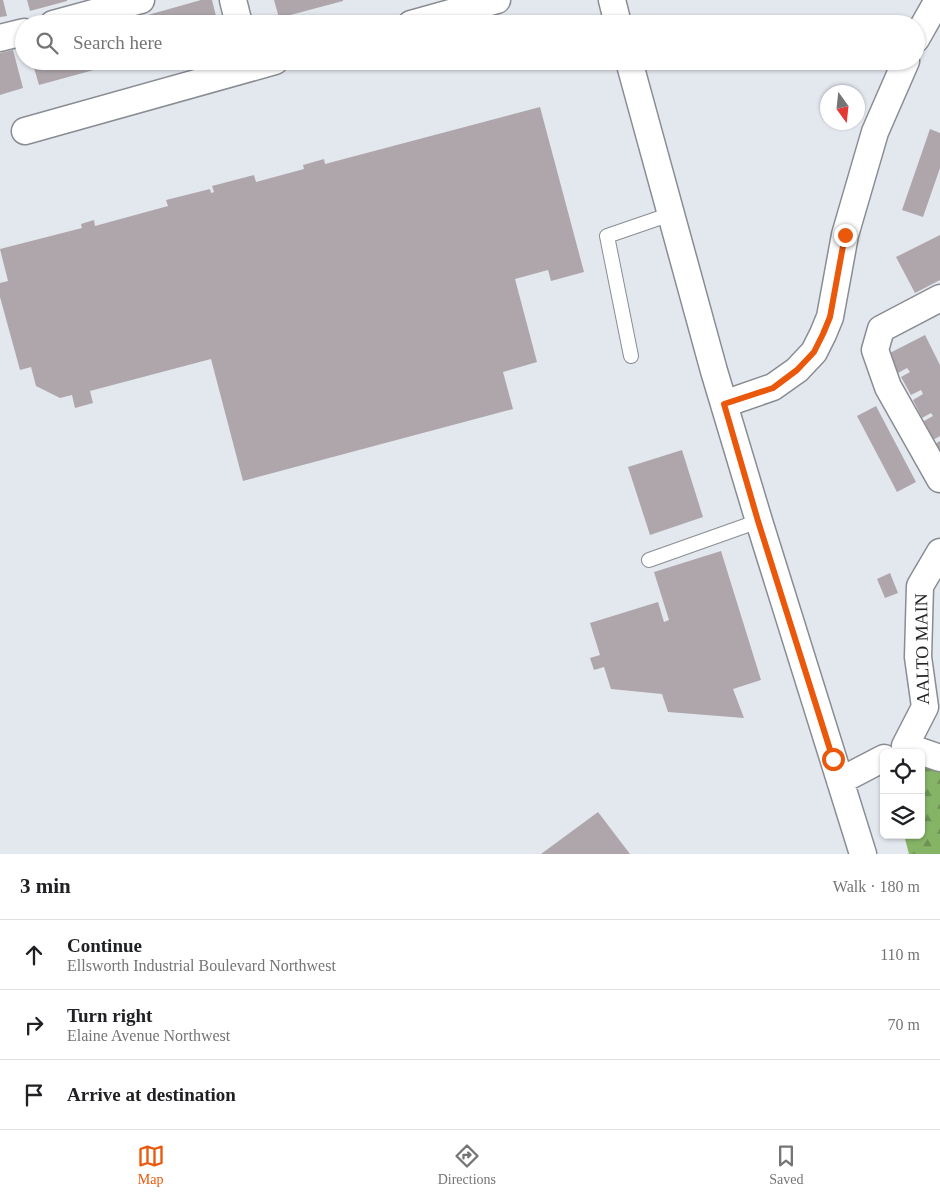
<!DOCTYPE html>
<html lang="en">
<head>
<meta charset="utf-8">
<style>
  body { margin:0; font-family:Georgia,serif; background:#f6f6f6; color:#202124 }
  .controls { position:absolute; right:15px; bottom:15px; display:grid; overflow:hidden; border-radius:8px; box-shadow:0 1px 4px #0004 }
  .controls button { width:45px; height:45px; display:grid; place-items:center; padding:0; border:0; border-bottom:1px solid #e0e0e0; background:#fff; color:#202124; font:25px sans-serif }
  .compass { position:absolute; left:820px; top:85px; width:45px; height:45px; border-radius:50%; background:#fff; box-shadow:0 1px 4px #0004; rotate:165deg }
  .stop { position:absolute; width:15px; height:15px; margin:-11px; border:4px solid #ea580c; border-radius:50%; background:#fff }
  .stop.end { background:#ea580c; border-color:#fff; box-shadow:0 1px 5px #0008 }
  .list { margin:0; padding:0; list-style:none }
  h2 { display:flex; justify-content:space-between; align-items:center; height:65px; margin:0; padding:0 20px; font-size:21px }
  h2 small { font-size:16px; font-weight:400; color:#757577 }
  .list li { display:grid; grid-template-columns:32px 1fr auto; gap:15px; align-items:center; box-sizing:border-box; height:70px; padding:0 20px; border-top:1px solid #e0e0e0 }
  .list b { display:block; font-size:19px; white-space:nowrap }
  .list p { margin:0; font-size:16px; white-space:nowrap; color:#757577 }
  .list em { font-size:16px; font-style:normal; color:#757577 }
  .icon { flex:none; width:28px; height:28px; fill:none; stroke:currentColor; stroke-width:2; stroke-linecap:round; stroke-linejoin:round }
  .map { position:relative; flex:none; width:940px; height:854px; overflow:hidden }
  .search { position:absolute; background:#fff; box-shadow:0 1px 4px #0004; left:15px; right:15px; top:15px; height:55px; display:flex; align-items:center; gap:12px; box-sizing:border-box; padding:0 18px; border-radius:28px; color:#757577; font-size:19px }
  .sheet { height:275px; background:#fff }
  nav { display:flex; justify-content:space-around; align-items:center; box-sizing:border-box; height:70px; border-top:1px solid #e0e0e0; background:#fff; font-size:14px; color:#757577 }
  nav a { display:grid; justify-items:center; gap:2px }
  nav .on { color:#ea580c }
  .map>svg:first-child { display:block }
  .forest { fill:url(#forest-firs) }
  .building { fill:#aea6ab }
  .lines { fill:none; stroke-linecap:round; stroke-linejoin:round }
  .service-casing { stroke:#898d93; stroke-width:16 }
  .minor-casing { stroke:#898d93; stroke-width:29 }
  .service { stroke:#fff; stroke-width:14 }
  .minor { stroke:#fff; stroke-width:26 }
  .route { stroke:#ea580c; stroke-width:6 }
  .labels { text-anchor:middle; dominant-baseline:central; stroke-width:4; stroke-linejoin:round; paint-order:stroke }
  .street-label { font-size:18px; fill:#212325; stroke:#fff }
</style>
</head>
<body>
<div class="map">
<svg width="940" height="854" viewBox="0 0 940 854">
  <defs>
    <pattern id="forest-firs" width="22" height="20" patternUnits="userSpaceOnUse" patternTransform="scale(1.25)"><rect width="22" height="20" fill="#86b466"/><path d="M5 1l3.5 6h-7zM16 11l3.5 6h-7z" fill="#6d9254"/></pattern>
  </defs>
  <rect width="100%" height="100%" fill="#e3e8ef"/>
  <path class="forest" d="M 940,743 L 940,854 L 909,854 L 904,835 L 921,835 L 921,753 L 902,753 Z"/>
  <path class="building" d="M 0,0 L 3,0 L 7,16 L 0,17 Z
    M 27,0 L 67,0 L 67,1 L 30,11 Z
    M 201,0 L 212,0 L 218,24 L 116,24 Z
    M 274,0 L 343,0 L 343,1 L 279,18 Z
    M 13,50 L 23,88 L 0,95 L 0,53 Z
    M 32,61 L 123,61 L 123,62 L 39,85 Z
    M 540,107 L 584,272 L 551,281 L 548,270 L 515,279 L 537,362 L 503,372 L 513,409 L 243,481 L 211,359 L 90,391 L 93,403 L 75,408 L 72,395 L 60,398 L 36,386 L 31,367 L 20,370 L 0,297 L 0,283 L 8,281 L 0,249 L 82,228 L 81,224 L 94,220 L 95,226 L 168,206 L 166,200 L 210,189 L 211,193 L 214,192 L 212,186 L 254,175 L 256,182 L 304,169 L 303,165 L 324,159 L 325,164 Z
    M 930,129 L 940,133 L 940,168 L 923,217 L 902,210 Z
    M 940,235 L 940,280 L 915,293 L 896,257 Z
    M 925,335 L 940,365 L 940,436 L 933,440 L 924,421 L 933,416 L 931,413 L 922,418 L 913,400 L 923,394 L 921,390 L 911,395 L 901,377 L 910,372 L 907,368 L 898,373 L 888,354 Z
    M 876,406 L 916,482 L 897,492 L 857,416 Z
    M 940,441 L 940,453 L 935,444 Z
    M 682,450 L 703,517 L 650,535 L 628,467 Z
    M 721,551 L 761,680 L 733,689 L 744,718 L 668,712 L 662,694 L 611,689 L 604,667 L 594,670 L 590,658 L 600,655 L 590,623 L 658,602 L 664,622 L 669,620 L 654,572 Z
    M 890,573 L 898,593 L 885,598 L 877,579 Z
    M 598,812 L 630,854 L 541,854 Z"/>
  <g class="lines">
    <defs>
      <path id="service" d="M 631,356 L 607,236 L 671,214
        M 649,560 L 759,521"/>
      <path id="minor" d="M 233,0 L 239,24
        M 612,0 L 618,24
        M 53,24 L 141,0
        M 411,24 L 497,0
        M 0,38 L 24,32
        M 916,39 L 938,0
        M 629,61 L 714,371 L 759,521 L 863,854
        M 25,131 L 275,61
        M 940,298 L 881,329 L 875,350 L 888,387 L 940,479
        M 724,404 L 773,387 L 797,370 L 814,352 L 823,334 L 830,317 L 845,235 L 875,132 L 906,61
        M 905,746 L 925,707 L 918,657 L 920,586 L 940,552
        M 905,746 L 940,758
        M 840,781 L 884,758"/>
    </defs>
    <use href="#service" class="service-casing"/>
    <use href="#minor" class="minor-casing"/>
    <use href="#service" class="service"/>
    <use href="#minor" class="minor"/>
  </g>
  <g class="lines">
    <path class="route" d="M 833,759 L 758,521 L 724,404 L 773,388 L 797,370 L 814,352 L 823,334 L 830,317 L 845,235"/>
  </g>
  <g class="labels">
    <g class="street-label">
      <text transform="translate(922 649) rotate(-91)">AALTO MAIN</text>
    </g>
  </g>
</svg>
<div class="controls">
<button><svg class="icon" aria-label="locate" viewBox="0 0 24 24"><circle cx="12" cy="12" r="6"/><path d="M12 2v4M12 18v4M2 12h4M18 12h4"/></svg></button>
<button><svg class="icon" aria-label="layers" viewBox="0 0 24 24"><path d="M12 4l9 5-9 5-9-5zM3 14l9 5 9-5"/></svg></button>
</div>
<svg class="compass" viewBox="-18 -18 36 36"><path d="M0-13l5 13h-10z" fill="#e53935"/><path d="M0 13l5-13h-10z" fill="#757577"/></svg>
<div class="stop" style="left:833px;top:759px"></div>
<div class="stop end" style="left:845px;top:235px"></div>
<div class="search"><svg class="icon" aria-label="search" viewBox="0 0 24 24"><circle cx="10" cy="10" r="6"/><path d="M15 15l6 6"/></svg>Search here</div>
</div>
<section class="sheet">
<h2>3 min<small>Walk · 180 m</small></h2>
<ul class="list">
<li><svg class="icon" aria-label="ahead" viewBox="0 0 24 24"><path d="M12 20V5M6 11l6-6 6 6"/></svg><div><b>Continue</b><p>Ellsworth Industrial Boulevard Northwest</p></div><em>110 m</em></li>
<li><svg class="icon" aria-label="right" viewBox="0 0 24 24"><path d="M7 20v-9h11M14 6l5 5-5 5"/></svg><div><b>Turn right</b><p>Elaine Avenue Northwest</p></div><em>70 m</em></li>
<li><svg class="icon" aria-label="arrive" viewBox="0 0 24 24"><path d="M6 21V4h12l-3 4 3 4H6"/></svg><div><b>Arrive at destination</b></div></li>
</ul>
</section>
<nav>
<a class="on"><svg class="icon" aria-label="map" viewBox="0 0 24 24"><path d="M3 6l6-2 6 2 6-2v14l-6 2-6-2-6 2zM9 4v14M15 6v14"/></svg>Map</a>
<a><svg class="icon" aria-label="directions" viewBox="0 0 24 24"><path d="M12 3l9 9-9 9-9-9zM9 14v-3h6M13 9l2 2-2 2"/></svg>Directions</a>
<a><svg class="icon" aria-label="saved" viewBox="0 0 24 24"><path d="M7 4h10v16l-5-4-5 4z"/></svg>Saved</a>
</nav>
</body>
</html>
